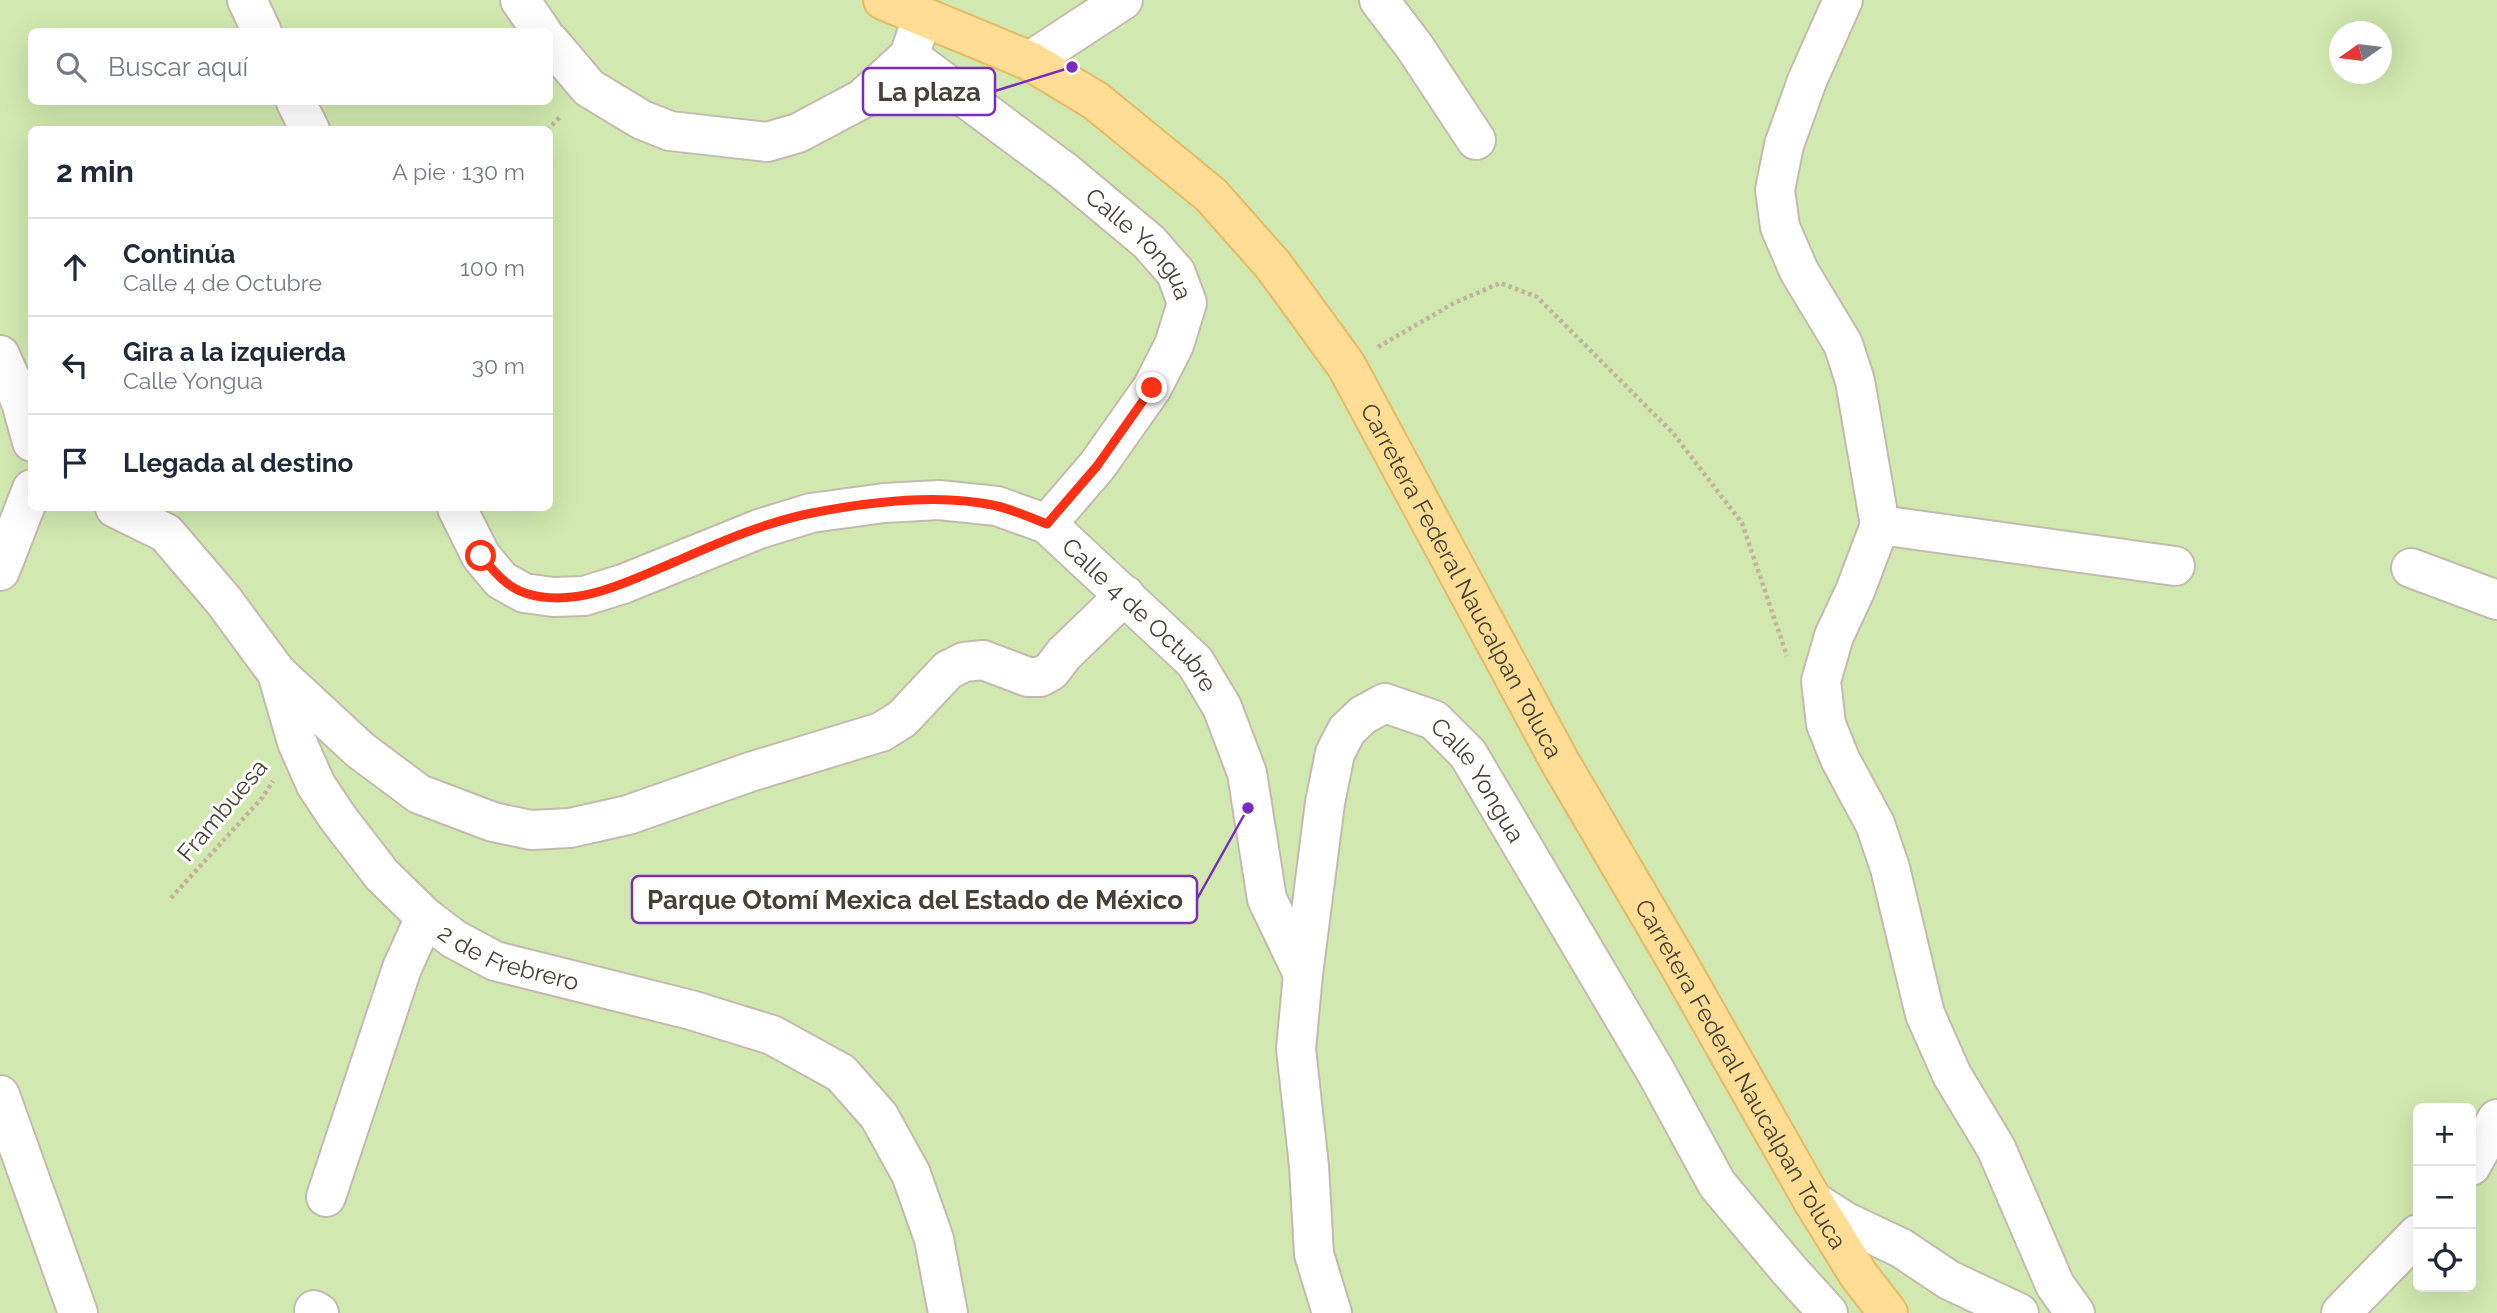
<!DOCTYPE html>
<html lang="es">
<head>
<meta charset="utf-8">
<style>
  body { margin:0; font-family:Raleway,sans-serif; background:#f6f6f7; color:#1f2937 }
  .controls { position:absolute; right:21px; bottom:21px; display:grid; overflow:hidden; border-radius:10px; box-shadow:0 7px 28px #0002 }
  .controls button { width:63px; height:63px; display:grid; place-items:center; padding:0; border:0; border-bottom:2px solid #e0e1e3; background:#fff; color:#1f2937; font:35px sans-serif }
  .compass { position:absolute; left:2329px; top:21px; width:63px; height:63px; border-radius:50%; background:#fff; box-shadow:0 7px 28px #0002; rotate:256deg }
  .stop { position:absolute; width:21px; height:21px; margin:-16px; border:5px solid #fd3115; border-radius:50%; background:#fff }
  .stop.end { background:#fd3115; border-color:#fff; box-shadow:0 2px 7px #0008 }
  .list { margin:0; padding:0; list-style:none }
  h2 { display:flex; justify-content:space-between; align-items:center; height:91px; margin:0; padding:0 28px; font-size:30px }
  h2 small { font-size:23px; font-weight:400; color:#747a83 }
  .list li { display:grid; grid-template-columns:46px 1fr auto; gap:21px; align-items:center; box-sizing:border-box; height:98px; padding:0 28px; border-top:2px solid #e0e1e3 }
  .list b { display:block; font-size:26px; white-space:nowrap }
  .list p { margin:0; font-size:23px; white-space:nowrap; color:#747a83 }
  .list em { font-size:23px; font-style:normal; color:#747a83 }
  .icon { flex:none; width:38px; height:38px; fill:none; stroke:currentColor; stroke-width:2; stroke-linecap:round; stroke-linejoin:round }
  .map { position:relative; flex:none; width:2497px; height:1313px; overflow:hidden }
  .search { position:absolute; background:#fff; box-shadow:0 7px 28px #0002; left:28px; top:28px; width:525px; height:77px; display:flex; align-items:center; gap:18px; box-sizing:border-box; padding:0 24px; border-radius:10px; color:#747a83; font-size:26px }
  .panel { position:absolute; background:#fff; box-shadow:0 7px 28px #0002; left:28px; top:126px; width:525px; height:385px; border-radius:10px }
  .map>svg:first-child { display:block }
  .green { fill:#d1e9b0; fill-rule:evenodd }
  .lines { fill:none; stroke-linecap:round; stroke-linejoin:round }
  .minor-casing { stroke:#c3baad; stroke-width:42 }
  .major-casing { stroke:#e6ba64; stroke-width:42 }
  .path { stroke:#c2b39b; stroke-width:4.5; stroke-dasharray:3.5 3.5; stroke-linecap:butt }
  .minor { stroke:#fff; stroke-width:38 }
  .major { stroke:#ffdd95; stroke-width:38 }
  .route { stroke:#fd3115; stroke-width:9 }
  .labels { text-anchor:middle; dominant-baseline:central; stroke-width:6; stroke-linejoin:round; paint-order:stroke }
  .street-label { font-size:24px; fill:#474036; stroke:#fff }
  .leader { fill:none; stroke:#7b2cbf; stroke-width:2.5 }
  .callout-dot { fill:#7b2cbf; stroke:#fff; stroke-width:2.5 }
  .callout { fill:#fff; stroke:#7b2cbf; stroke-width:2.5 }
  .callout-label { font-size:26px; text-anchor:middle; font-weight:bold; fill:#474036 }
</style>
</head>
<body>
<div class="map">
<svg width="2497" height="1313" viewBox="0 0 2497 1313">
  <rect width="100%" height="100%" fill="#f4f0e7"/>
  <path class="green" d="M 0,0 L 2497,0 L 2497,1313 L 0,1313 ZM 32,32 L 550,32 L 550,102 L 32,102 ZM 2340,32 L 2382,32 L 2382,74 L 2340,74 ZM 32,130 L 550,130 L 550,508 L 32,508 ZM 2418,1108 L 2471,1108 L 2471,1287 L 2418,1287 Z"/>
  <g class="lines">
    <defs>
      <g id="minor">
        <path d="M 247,0 L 262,32"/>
        <path d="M 520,0 L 542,32"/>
        <path d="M 1379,0 L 1414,46 L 1476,140"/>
        <path d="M 1843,0 L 1807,81 L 1784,145 L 1775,190 L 1780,227 L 1799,271 L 1843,344 L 1855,381 L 1880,525 L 1855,591 L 1834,636 L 1821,681 L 1826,724 L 1840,759 L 1875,824 L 1890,868 L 1925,1014 L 1952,1075 L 1996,1148 L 2055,1285 L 2075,1313"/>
        <path d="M 550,42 L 589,88 L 642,120 L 670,131 L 767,142 L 798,133 L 862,99 L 909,56 L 917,33"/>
        <path id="s1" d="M 909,56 L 1065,172 L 1149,242 L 1176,273 L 1187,303 L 1174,345 L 1152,388 L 1097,466 L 1047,524"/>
        <path d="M 1030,61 L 1123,0"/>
        <path d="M 296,102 L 310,130"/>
        <path d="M 0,355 L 21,402 L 32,442"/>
        <path id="s2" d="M 115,508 L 166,533 L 224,601 L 277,673 L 297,742 L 316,785 L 338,818 L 382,875 L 425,917 L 454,939 L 495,961 L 691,1010 L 772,1035 L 841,1073 L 879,1116 L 911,1174 L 934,1239 L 948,1313"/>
        <path id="s3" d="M 457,508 L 481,556 L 501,580 L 524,593 L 553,597 L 584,596 L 623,584 L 759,529 L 811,513 L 884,503 L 939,500 L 997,506 L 1047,524 L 1195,662 L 1222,707 L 1247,773 L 1267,899 L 1303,974"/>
        <path d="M 1880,525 L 2175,566"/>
        <path d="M 2411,568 L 2497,600"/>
        <path d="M 0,571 L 32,489"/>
        <path d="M 277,673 L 360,750 L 419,794 L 493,822 L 531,830 L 570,828 L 628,815 L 750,772 L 881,732 L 902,719 L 948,670 L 964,662 L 983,660 L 1028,677 L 1040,677 L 1051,671 L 1064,654 L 1125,595"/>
        <path d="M 0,1095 L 78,1313"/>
        <path d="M 2471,1166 L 2497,1119"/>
        <path d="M 326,1197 L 402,968 L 425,917"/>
        <path d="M 1813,1201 L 1846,1222 L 1901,1248 L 1949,1280 L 2019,1313"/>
        <path d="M 314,1310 L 319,1313"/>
        <path id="s4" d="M 1332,1313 L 1314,1254 L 1309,1166 L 1296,1049 L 1303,974 L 1325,803 L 1335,753 L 1347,730 L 1363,715 L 1385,703 L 1434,720 L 1468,754 L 1656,1072 L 1717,1184 L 1789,1270 L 1828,1313"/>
        <path d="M 2341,1313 L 2418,1234"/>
      </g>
      <g id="major">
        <path id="s5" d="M 883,0 L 1030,61 L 1096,101 L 1211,195 L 1273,265 L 1346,365 L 1560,762 L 1675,958 L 1813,1201 L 1858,1274 L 1888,1313"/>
      </g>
    </defs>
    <use href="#minor" class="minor-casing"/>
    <use href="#major" class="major-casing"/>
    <path class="path" d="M 547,130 L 561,116
      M 1378,347 L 1454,303 L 1500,283 L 1537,297 L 1673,433 L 1742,523 L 1787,656
      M 171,898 L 262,798 L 273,781"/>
    <use href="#minor" class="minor"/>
    <use href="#major" class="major"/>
  </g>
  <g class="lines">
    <path class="route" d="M 481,556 C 494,571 506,587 525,593 C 577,610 631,580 677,561 C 720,542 766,522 812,513 C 868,502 941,493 997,506 C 1014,510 1031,518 1047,524 L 1097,466 L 1152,388"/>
  </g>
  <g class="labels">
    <g class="street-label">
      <text stroke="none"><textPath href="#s1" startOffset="299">Calle Yongua</textPath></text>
      <text stroke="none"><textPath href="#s5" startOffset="847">Carretera Federal Naucalpan Toluca</textPath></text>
      <text stroke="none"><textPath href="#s3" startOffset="784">Calle 4 de Octubre</textPath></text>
      <text stroke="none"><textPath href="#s4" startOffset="766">Calle Yongua</textPath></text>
      <text transform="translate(222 810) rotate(-50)">Frambuesa</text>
      <text stroke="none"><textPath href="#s2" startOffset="621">2 de Frebrero</textPath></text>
      <text stroke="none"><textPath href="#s5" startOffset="1414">Carretera Federal Naucalpan Toluca</textPath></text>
    </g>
  </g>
  <path class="leader" d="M1072 67L995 91M1248 808L1197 899"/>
  <g class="callout-dot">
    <circle cx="1072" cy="67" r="7"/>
    <circle cx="1248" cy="808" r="7"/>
  </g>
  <g class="callout">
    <rect x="863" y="68" width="132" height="47" rx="7"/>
    <rect x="632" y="876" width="565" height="47" rx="7"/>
  </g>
  <g class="callout-label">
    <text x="929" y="101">La plaza</text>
    <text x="915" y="909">Parque Otomí Mexica del Estado de México</text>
  </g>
</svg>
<div class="controls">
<button>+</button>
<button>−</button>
<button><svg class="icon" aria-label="locate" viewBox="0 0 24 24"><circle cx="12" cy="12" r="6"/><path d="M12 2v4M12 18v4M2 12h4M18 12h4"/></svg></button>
</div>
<svg class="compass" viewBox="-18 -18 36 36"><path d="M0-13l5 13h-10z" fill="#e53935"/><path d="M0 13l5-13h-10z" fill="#747a83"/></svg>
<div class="stop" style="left:481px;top:556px"></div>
<div class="stop end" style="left:1152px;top:388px"></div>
<div class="search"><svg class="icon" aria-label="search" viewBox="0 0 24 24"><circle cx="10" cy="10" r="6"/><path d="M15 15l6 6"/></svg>Buscar aquí</div>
<section class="panel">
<h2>2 min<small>A pie · 130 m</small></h2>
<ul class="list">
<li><svg class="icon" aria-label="ahead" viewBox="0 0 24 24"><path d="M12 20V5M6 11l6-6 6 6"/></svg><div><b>Continúa</b><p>Calle 4 de Octubre</p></div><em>100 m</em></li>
<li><svg class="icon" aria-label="left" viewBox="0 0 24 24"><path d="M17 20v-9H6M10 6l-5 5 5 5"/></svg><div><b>Gira a la izquierda</b><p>Calle Yongua</p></div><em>30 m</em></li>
<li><svg class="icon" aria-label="arrive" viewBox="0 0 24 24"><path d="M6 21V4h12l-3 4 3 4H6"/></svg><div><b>Llegada al destino</b></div></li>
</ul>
</section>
</div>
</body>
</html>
